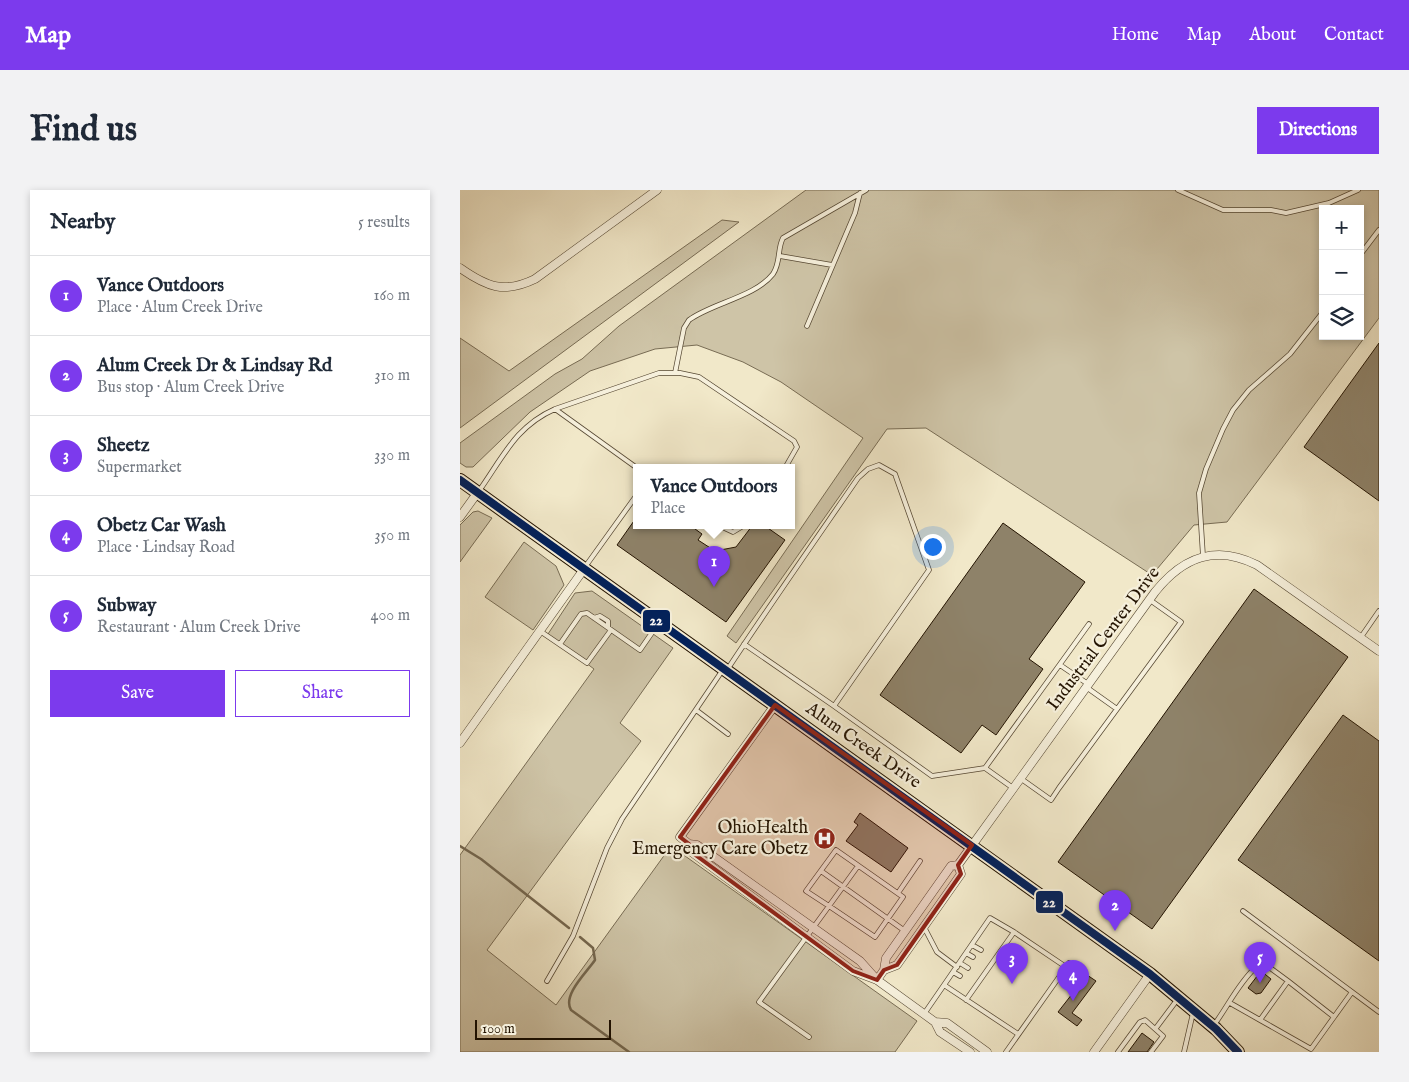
<!DOCTYPE html>
<html lang="en">
<head>
<meta charset="utf-8">
<style>
  body { margin:0; font-family:"IM FELL English",serif; background:#f2f2f3; color:#1f2937 }
  .controls { position:absolute; right:15px; top:15px; display:grid; overflow:hidden; border-radius:0px; box-shadow:0 2px 8px #0003 }
  .controls button { width:45px; height:45px; display:grid; place-items:center; padding:0; border:0; border-bottom:1px solid #e0e1e3; background:#fff; color:#1f2937; font:25px sans-serif }
  .scale { position:absolute; left:15px; bottom:12px; width:136px; box-sizing:border-box; padding-left:5px; border:2px solid #231301; border-top:0; font-size:14px; line-height:18px; white-space:nowrap; color:#231301; -webkit-text-stroke:4px #f6f0dc; paint-order:stroke }
  .you { position:absolute; left:472px; top:356px; width:18px; height:18px; margin:-12px; border:4px solid #fff; border-radius:50%; background:#1a73e8; box-shadow:0 0 0 8px #1a73e833 }
  .badge { display:grid; place-items:center; width:32px; height:32px; border-radius:50%; background:#7c3aed; color:#fff; font-size:16px; font-weight:700 }
  .pin { position:absolute; translate:-50% -41px; filter:drop-shadow(0 1px 2px #0008) }
  .pin::after { content:''; position:absolute; top:26px; width:18px; height:15px; background:inherit; clip-path:polygon(0 0,100% 0,50% 100%) }
  .popup { position:absolute; left:173px; top:274px; width:162px; height:65px; box-sizing:border-box; display:grid; place-content:center; border-radius:0px; background:#fff; filter:drop-shadow(0 1px 4px #0005); font-size:16px; white-space:nowrap; color:#747a83 }
  .popup b { font-size:19px; color:#1f2937 }
  .popup::after { content:''; position:absolute; left:50%; top:100%; margin-left:-10px; border:10px solid transparent; border-top-color:#fff }
  .list { margin:0; padding:0; list-style:none }
  h2 { display:flex; justify-content:space-between; align-items:center; height:65px; margin:0; padding:0 20px; font-size:21px }
  h2 small { font-size:16px; font-weight:400; color:#747a83 }
  .list li { display:grid; grid-template-columns:32px 1fr auto; gap:15px; align-items:center; box-sizing:border-box; height:80px; padding:0 20px; border-top:1px solid #e0e1e3 }
  .list b { display:block; font-size:19px; white-space:nowrap }
  .list p { margin:0; font-size:16px; white-space:nowrap; color:#747a83 }
  .list em { font-size:16px; font-style:normal; color:#747a83 }
  .actions { display:flex; gap:10px; padding:15px 20px }
  .actions a { flex:1; padding:11px 0; border:1px solid #7c3aed; border-radius:0px; text-align:center; font-size:18px; color:#7c3aed }
  .actions .main { background:#7c3aed; color:#fff }
  .icon { flex:none; width:28px; height:28px; fill:none; stroke:currentColor; stroke-width:2; stroke-linecap:round; stroke-linejoin:round }
  .map { position:relative; flex:none; width:919px; height:862px; overflow:hidden; border-radius:0px }
  header { display:flex; align-items:center; gap:30px; box-sizing:border-box; height:70px; padding:0 25px; background:#7c3aed; color:#fff }
  header strong { font-size:24px }
  nav { display:flex; gap:28px; margin-inline-start:auto; font-size:18px }
  .intro { display:flex; align-items:center; justify-content:space-between; box-sizing:border-box; height:120px; padding:0 30px }
  h1 { margin:0; font-size:35px }
  .button { padding:12px 22px; border-radius:0px; background:#7c3aed; color:#fff; font-size:18px; font-weight:700 }
  main { display:flex; gap:30px; padding:0 30px }
  aside { flex:1; background:#fff; border-radius:0px; box-shadow:0 2px 8px #0003 }
  .map>svg:first-child { display:block }
  .green { fill:#cec4a7; stroke:#786c54; fill-rule:evenodd }
  .lines { fill:none; stroke-linecap:round; stroke-linejoin:round }
  .stream { stroke:#756850; stroke-width:2.5 }
  .building { fill:#8e8269; stroke:#231301 }
  .lane-casing { stroke:#564833; stroke-width:5.5 }
  .street-casing { stroke:#564833; stroke-width:9 }
  .primary-casing { stroke:#231301; stroke-width:14 }
  .lane { stroke:#f6f0dc; stroke-width:4 }
  .street { stroke:#f6f0dc; stroke-width:8 }
  .primary { stroke:#f1e8c9; stroke-width:12 }
  .bus-1-casing { stroke:#f6f0dc; stroke-width:11 }
  .bus-1 { stroke:#00205b; stroke-width:8 }
  .marked { fill:#8f2418; fill-opacity:0.2; stroke:#8f2418; stroke-width:4; stroke-linejoin:round }
  .labels { text-anchor:middle; dominant-baseline:central; stroke-width:4.5; stroke-linejoin:round; paint-order:stroke }
  .street-label { font-size:18px; fill:#231301; stroke:#f6f0dc }
  .poi-label { font-size:18px; fill:#231301; stroke:#f6f0dc; text-anchor:end }
  .line-badge { stroke:#f6f0dc; stroke-width:2 }
  .badge-label { font-size:14px; text-anchor:middle; font-weight:bold; fill:#fff }
</style>
</head>
<body>
<header>
<strong>Map</strong>
<nav><a>Home</a><a>Map</a><a>About</a><a>Contact</a></nav>
</header>
<div class="intro"><h1>Find us</h1><a class="button">Directions</a></div>
<main>
<aside>
<h2>Nearby<small>5 results</small></h2>
<ul class="list">
<li><span class="badge">1</span><div><b>Vance Outdoors</b><p>Place · Alum Creek Drive</p></div><em>160 m</em></li>
<li><span class="badge">2</span><div><b>Alum Creek Dr &amp; Lindsay Rd</b><p>Bus stop · Alum Creek Drive</p></div><em>310 m</em></li>
<li><span class="badge">3</span><div><b>Sheetz</b><p>Supermarket</p></div><em>330 m</em></li>
<li><span class="badge">4</span><div><b>Obetz Car Wash</b><p>Place · Lindsay Road</p></div><em>350 m</em></li>
<li><span class="badge">5</span><div><b>Subway</b><p>Restaurant · Alum Creek Drive</p></div><em>400 m</em></li>
</ul>
<div class="actions"><a class="main">Save</a><a>Share</a></div>
</aside>
<div class="map">
<svg width="919" height="862" viewBox="0 0 919 862">
  <rect width="100%" height="100%" fill="#f1e8c9"/>
  <filter id="stains"><feTurbulence type="fractalNoise" baseFrequency=".004" numOctaves="4"/><feColorMatrix values="0 0 0 0 .2 0 0 0 0 .09 0 0 0 0 .02 0 0 0 .5 -.17"/></filter>
  <radialGradient id="worn" r=".72"><stop offset=".6" stop-color="#630" stop-opacity="0"/><stop offset="1" stop-color="#630" stop-opacity=".3"/></radialGradient>
  <path class="green" d="M 346,0 L 919,0 L 919,128 L 767,332 L 734,335 L 692,385 L 466,238 L 427,239 L 276,453 L 267,446 L 403,248 L 321,192 L 283,172 L 237,155 L 195,159 L 130,181 L 70,222 L 13,277 L 6,277 L 0,273 L 0,253 L 95,184 L 122,169 L 159,136 ZM 863,19 L 900,19 L 900,146 L 863,146 Z
    M 262,30 L 279,32 L 0,238 L 0,148 L 49,181 Z
    M 18,321 L 32,328 L 0,372 L 0,335 L 13,322 Z
    M 64,352 L 96,376 L 104,395 L 73,440 L 25,407 Z
    M 132,401 L 213,458 L 160,533 L 181,551 L 27,760 L 96,815 L 211,656 L 457,831 L 435,862 L 0,862 L 0,665 L 134,479 L 88,444 L 115,403 Z"/>
  <g class="lines">
    <path class="stream" d="M 0,656 L 21,669 L 109,738
      M 120,747 L 133,758 L 135,770 C 127,782 102,805 111,820 L 169,862"/>
  </g>
  <path class="building" d="M 919,153 L 919,311 L 844,257 Z
    M 176,328 L 176,336 L 231,336 L 242,344 L 238,350 L 255,361 L 276,357 L 292,336 L 305,336 L 325,350 L 266,432 L 157,355 Z
    M 543,333 L 625,392 L 569,469 L 583,479 L 536,545 L 522,535 L 501,563 L 420,505 Z
    M 794,399 L 888,467 L 692,739 L 598,672 Z
    M 883,525 L 919,551 L 919,771 L 778,670 Z
    M 400,623 L 448,658 L 431,682 L 386,651 L 398,635 L 394,632 Z
    M 801,781 L 811,789 L 801,803 L 796,804 L 788,798 Z
    M 627,785 L 636,791 L 612,823 L 622,830 L 617,836 L 598,822 Z
    M 682,843 L 694,852 L 687,862 L 668,862 Z"/>
  <g class="lines">
    <defs>
      <path id="lane" d="M 718,0 L 763,20 L 811,20 L 826,23 L 869,13 L 898,0
        M 900,65 L 919,40
        M 320,66 L 372,75
        M 347,136 L 395,23 L 400,3
        M 215,183 L 224,138 L 229,130 C 252,113 295,107 313,84 C 321,72 317,59 323,48 L 406,0
        M 177,278 L 95,219 L 199,183 L 220,183 L 239,187 L 334,251 L 337,257 L 325,278
        M 19,301 C 43,267 56,236 95,219
        M 260,336 L 273,342 L 283,336
        M 743,366 L 739,303 L 746,279 L 763,239 L 773,220 L 789,200 L 830,164 L 863,122
        M 125,377 L 176,306
        M 134,428 L 140,426 L 148,431 L 148,437
        M 80,441 L 127,473 L 151,440
        M 901,447 L 919,421
        M 100,454 L 121,424 L 127,423 L 180,460 L 198,434
        M 600,475 L 628,494
        M 267,480 C 310,415 354,352 398,288 L 408,279 L 419,275 L 435,284 L 469,380 L 374,516 L 284,454
        M 626,497 L 657,519
        M 374,516 L 472,586 L 525,578 L 553,598
        M 236,520 L 268,544
        M 525,578 L 629,434
        M 560,588 L 591,610 L 599,598 L 721,432 L 690,410
        M 361,681 L 445,741
        M 438,703 L 460,671
        M 783,721 L 919,822
        M 464,737 L 477,762 L 497,777
        M 512,755 L 521,760
        M 506,763 L 513,767
        M 500,773 L 508,778
        M 493,782 L 500,786
        M 87,791 L 113,746 L 147,658 L 162,629 L 262,481
        M 828,791 L 874,827 L 851,859 L 800,830 Z
        M 484,795 L 530,728 L 554,742
        M 506,810 L 554,742 L 606,777
        M 770,813 L 800,830
        M 464,824 L 484,795 L 558,844
        M 874,827 L 892,802
        M 754,835 C 768,816 778,794 795,778 L 809,777 L 828,791
        M 696,838 L 717,810
        M 349,847 L 299,812 L 369,716 L 415,747 L 443,707 L 376,660 L 346,701 L 369,716 L 398,676
        M 546,862 L 609,773
        M 658,862 L 680,832 L 685,830 L 703,846 L 691,862
        M 724,862 L 733,823"/>
      <path id="street" d="M 0,78 C 27,97 44,104 75,89 L 197,0
        M 0,327 L 18,302
        M 315,515 L 220,647 L 229,654 L 237,655 L 400,771 L 417,790
        M 0,553 L 124,379
        M 229,654 L 230,661 L 393,781 L 417,790 L 475,832 L 487,833 L 527,862
        M 424,780 L 437,775 L 501,684 L 498,675
        M 417,790 L 424,780 L 426,768 L 491,676 L 498,675 L 695,402 C 723,367 756,354 797,375 L 919,461
        M 475,832 L 480,842 L 510,862
        M 634,862 L 690,784"/>
      <path id="primary" d="M 0,290 L 690,784 L 756,839 L 778,862"/>
    </defs>
    <use href="#lane" class="lane-casing"/>
    <use href="#street" class="street-casing"/>
    <use href="#primary" class="primary-casing"/>
    <use href="#lane" class="lane"/>
    <use href="#street" class="street"/>
    <use href="#primary" class="primary"/>
    <defs>
      <path id="bus-1" d="M 0,290 L 690,784 L 756,839 L 778,862"/>
    </defs>
    <use href="#bus-1" class="bus-1-casing"/>
    <use href="#bus-1" class="bus-1"/>
  </g>
  <path class="marked" d="M 315,515 L 512,655 L 498,675 L 501,684 L 437,775 L 424,780 L 417,790 L 393,781 L 230,661 L 229,654 L 220,647 Z"/>
  <defs>
    <symbol id="hospital-disc" viewBox="-11 -11 22 22"><circle r="9.5" fill="#8f2418" stroke="#f6f0dc"/><path d="M-5-5h3v3.5h4V-5h3V5h-3V1.5h-4V5h-3Z" fill="#fff"/></symbol>
  </defs>
  <g fill-rule="evenodd">
    <use href="#hospital-disc" x="352" y="636" width="25" height="25"/>
  </g>
  <g class="labels">
    <g class="street-label">
      <text transform="translate(644 449) rotate(-53)">Industrial Center Drive</text>
      <text transform="translate(403 556) rotate(35)">Alum Creek Drive</text>
    </g>
    <g class="poi-label">
      <text x="348" y="638">OhioHealth<tspan x="348" dy="21">Emergency Care Obetz</tspan></text>
    </g>
  </g>
  <g class="line-badge">
    <rect x="182" y="419" width="29" height="24" rx="5" fill="#00205b"/>
    <rect x="575" y="700" width="29" height="24" rx="5" fill="#00205b"/>
  </g>
  <g class="badge-label">
    <text x="196" y="435">22</text>
    <text x="589" y="717">22</text>
  </g>
  <rect width="100%" height="100%" filter="url(#stains)"/>
  <rect width="100%" height="100%" fill="url(#worn)"/>
</svg>
<div class="controls">
<button>+</button>
<button>−</button>
<button><svg class="icon" aria-label="layers" viewBox="0 0 24 24"><path d="M12 4l9 5-9 5-9-5zM3 14l9 5 9-5"/></svg></button>
</div>
<div class="scale">100 m</div>
<div class="you"></div>
<div class="pin badge" style="left:254px;top:397px">1</div>
<div class="popup"><b>Vance Outdoors</b>Place</div>
<div class="pin badge" style="left:655px;top:741px">2</div>
<div class="pin badge" style="left:552px;top:794px">3</div>
<div class="pin badge" style="left:613px;top:811px">4</div>
<div class="pin badge" style="left:800px;top:793px">5</div>
</div>
</main>
</body>
</html>
